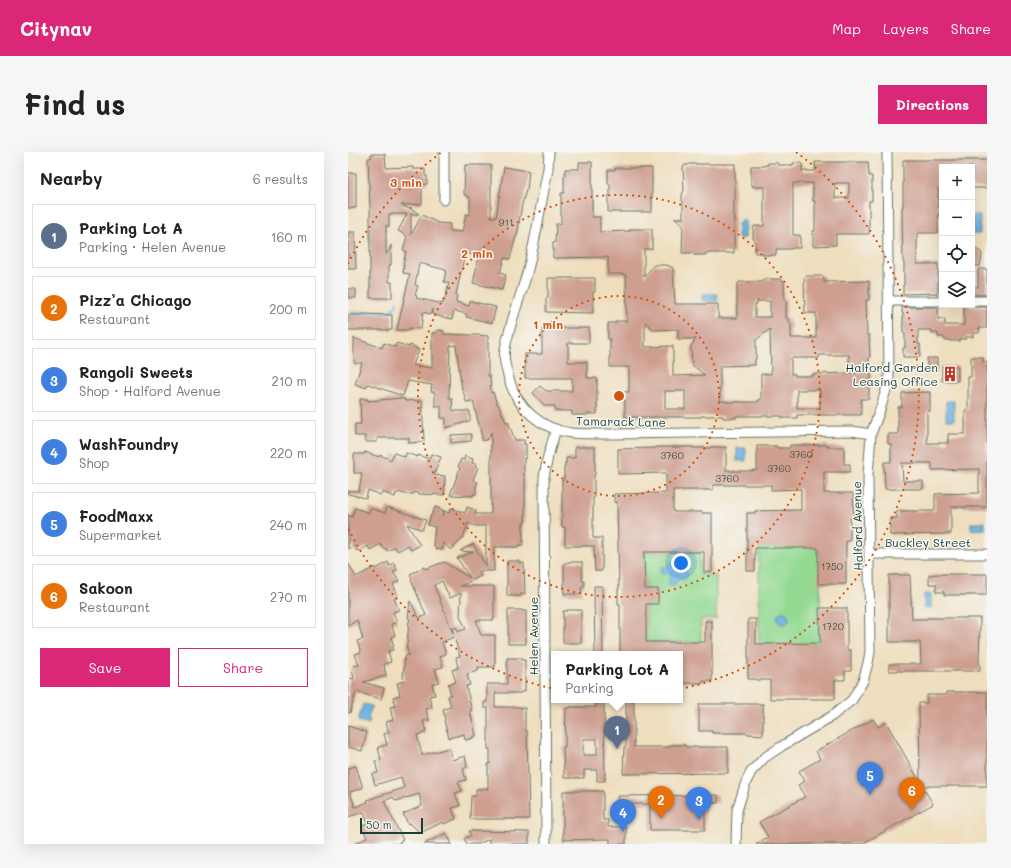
<!DOCTYPE html>
<html lang="en">
<head>
<meta charset="utf-8">
<style>
  body { margin:0; font-family:Mali,sans-serif; background:#f6f6f6; color:#222 }
  .controls { position:absolute; right:12px; top:12px; display:grid; overflow:hidden; border-radius:0px; box-shadow:0 4px 16px #0002 }
  .controls button { width:36px; height:36px; display:grid; place-items:center; padding:0; border:0; border-bottom:1px solid #e0e0e0; background:#fff; color:#222; font:20px sans-serif }
  .scale { position:absolute; left:12px; bottom:10px; width:63px; box-sizing:border-box; padding-left:4px; border:2px solid #1f3d34; border-top:0; font-size:11px; line-height:14px; white-space:nowrap; color:#1f3d34; -webkit-text-stroke:3px #f6f6f2; paint-order:stroke }
  .you { position:absolute; left:333px; top:411px; width:14px; height:14px; margin:-10px; border:3px solid #fff; border-radius:50%; background:#1a73e8; box-shadow:0 0 0 6px #1a73e833 }
  .badge { display:grid; place-items:center; width:26px; height:26px; border-radius:50%; background:#db2777; color:#fff; font-size:13px; font-weight:700 }
  .pin { position:absolute; translate:-50% -33px; filter:drop-shadow(0 1px 2px #0008) }
  .pin::after { content:''; position:absolute; top:21px; width:14px; height:12px; background:inherit; clip-path:polygon(0 0,100% 0,50% 100%) }
  .popup { position:absolute; left:203px; top:499px; width:132px; height:52px; box-sizing:border-box; display:grid; place-content:center; border-radius:0px; background:#fff; filter:drop-shadow(0 1px 3px #0005); font-size:13px; white-space:nowrap; color:#767676 }
  .popup b { font-size:15px; color:#222 }
  .popup::after { content:''; position:absolute; left:50%; top:100%; margin-left:-8px; border:8px solid transparent; border-top-color:#fff }
  .list { margin:0; padding:0; list-style:none }
  h2 { display:flex; justify-content:space-between; align-items:center; height:52px; margin:0; padding:0 16px; font-size:17px }
  h2 small { font-size:13px; font-weight:400; color:#767676 }
  .list li { display:grid; grid-template-columns:26px 1fr auto; gap:12px; align-items:center; box-sizing:border-box; height:64px; margin:0 8px 8px; padding:0 8px; border:1px solid #e0e0e0; border-radius:0px }
  .list b { display:block; font-size:15px; white-space:nowrap }
  .list p { margin:0; font-size:13px; white-space:nowrap; color:#767676 }
  .list em { font-size:13px; font-style:normal; color:#767676 }
  .actions { display:flex; gap:8px; padding:12px 16px }
  .actions a { flex:1; padding:9px 0; border:1px solid #db2777; border-radius:0px; text-align:center; font-size:14px; color:#db2777 }
  .actions .main { background:#db2777; color:#fff }
  .icon { flex:none; width:22px; height:22px; fill:none; stroke:currentColor; stroke-width:2; stroke-linecap:round; stroke-linejoin:round }
  .map { position:relative; flex:none; width:639px; height:692px; overflow:hidden; border-radius:0px }
  header { display:flex; align-items:center; gap:24px; box-sizing:border-box; height:56px; padding:0 20px; background:#db2777; color:#fff }
  header strong { font-size:19px }
  nav { display:flex; gap:22px; margin-inline-start:auto; font-size:14px }
  .intro { display:flex; align-items:center; justify-content:space-between; box-sizing:border-box; height:96px; padding:0 24px }
  h1 { margin:0; font-size:28px }
  .button { padding:10px 18px; border-radius:0px; background:#db2777; color:#fff; font-size:14px; font-weight:700 }
  main { display:flex; gap:24px; padding:0 24px }
  aside { flex:1; background:#fff; border-radius:0px; box-shadow:0 4px 16px #0002 }
  .map>svg:first-child { display:block }
  .green { fill:#93d992; stroke:#598b63 }
  .water { fill:#6bb1e1; stroke:#45778a }
  .lines { fill:none; stroke-linecap:round; stroke-linejoin:round }
  .stream { stroke:#6bb1e1; stroke-width:2.5 }
  .building { fill:#ce9e8f; fill-rule:evenodd }
  .street-casing { stroke:#677564; stroke-width:11 }
  .street { stroke:#fff; stroke-width:9 }
  .ring { fill:none; stroke:#d45610; stroke-width:2; stroke-dasharray:2 4 }
  .labels { text-anchor:middle; dominant-baseline:central; stroke-width:3; stroke-linejoin:round; paint-order:stroke }
  .number-label { font-size:10px; fill:#4b554b }
  .poi-label { font-size:12px; fill:#1f3d34; stroke:#f6f6f2; text-anchor:end }
  .street-label { font-size:12px; fill:#1f3d34; stroke:#f6f6f2 }
  .centre { fill:#d45610; stroke:#f6f6f2; stroke-width:2 }
  .ring-label { font-size:12px; text-anchor:middle; font-weight:bold; fill:#d45610; stroke:#f6f6f2; stroke-width:3; stroke-linejoin:round; paint-order:stroke }
</style>
</head>
<body>
<header>
<strong>Citynav</strong>
<nav><a>Map</a><a>Layers</a><a>Share</a></nav>
</header>
<div class="intro"><h1>Find us</h1><a class="button">Directions</a></div>
<main>
<aside>
<h2>Nearby<small>6 results</small></h2>
<ul class="list">
<li><span class="badge" style="background:#5c6f8a">1</span><div><b>Parking Lot A</b><p>Parking · Helen Avenue</p></div><em>160 m</em></li>
<li><span class="badge" style="background:#e8710a">2</span><div><b>Pizz’a Chicago</b><p>Restaurant</p></div><em>200 m</em></li>
<li><span class="badge" style="background:#3f7fe0">3</span><div><b>Rangoli Sweets</b><p>Shop · Halford Avenue</p></div><em>210 m</em></li>
<li><span class="badge" style="background:#3f7fe0">4</span><div><b>WashFoundry</b><p>Shop</p></div><em>220 m</em></li>
<li><span class="badge" style="background:#3f7fe0">5</span><div><b>FoodMaxx</b><p>Supermarket</p></div><em>240 m</em></li>
<li><span class="badge" style="background:#e8710a">6</span><div><b>Sakoon</b><p>Restaurant</p></div><em>270 m</em></li>
</ul>
<div class="actions"><a class="main">Save</a><a>Share</a></div>
</aside>
<div class="map">
<svg width="639" height="692" viewBox="0 0 639 692">
  <rect width="100%" height="100%" fill="#f6f6f2"/>
  <filter id="ink" filterUnits="userSpaceOnUse"><feTurbulence type="fractalNoise" baseFrequency=".025" numOctaves="2"/><feDisplacementMap in="SourceGraphic" scale="8" xChannelSelector="R" yChannelSelector="G"/><feConvolveMatrix kernelMatrix="1 2 1 2 8 2 1 2 1" color-interpolation-filters="sRGB"/></filter>
  <filter id="wash" filterUnits="userSpaceOnUse"><feTurbulence type="fractalNoise" baseFrequency=".012" numOctaves="4" result="noise"/><feDisplacementMap in="SourceGraphic" scale="16" xChannelSelector="R" yChannelSelector="G"/><feGaussianBlur stdDeviation="0.9" result="paint"/><feColorMatrix in="noise" values="0 0 0 0 0 0 0 0 0 0 0 0 0 0 0 0 0 1.4 0 .05"/><feComposite in="paint" operator="in"/></filter>
  <g filter="url(#wash)">
    <rect width="100%" height="100%" fill="#eedebe"/>
    <path class="green" d="M 411,395 L 472,395 L 472,491 L 411,492 Z
      M 296,400 L 352,400 L 352,423 L 368,423 L 368,467 L 353,467 L 353,490 L 298,490 L 298,452 L 310,452 L 310,438 L 297,437 Z"/>
    <path class="water" d="M 625,63 L 632,63 L 632,82 L 625,82 Z
      M 393,69 L 398,69 L 397,86 L 390,86 L 390,72 Z
      M 354,142 L 369,142 L 370,148 L 368,149 L 356,149 L 354,148 Z
      M 598,249 L 606,249 L 606,268 L 598,268 Z
      M 389,296 L 398,296 L 398,309 L 389,309 Z
      M 636,369 L 637,371 L 637,377 L 623,378 L 623,371 L 634,371 Z
      M 323,410 L 325,410 L 327,411 C 329,420 331,417 338,419 L 340,423 L 337,427 L 329,428 L 325,434 L 322,435 L 320,432 L 322,427 L 322,422 L 320,421 L 314,421 L 312,419 L 314,415 L 320,415 Z
      M 576,442 L 583,442 L 583,456 L 576,456 Z
      M429 466a6 6 0 1 1 12 0a6 6 0 1 1-12 0Z
      M 15,552 L 24,554 L 20,566 L 22,568 L 21,572 L 10,569 Z"/>
    <g class="lines">
      <path class="stream" d="M 0,161 L 41,160 L 48,154 L 49,150"/>
    </g>
    <g id="blocks">
      <path class="building" d="M 23,2 L 37,2 L 38,16 L 65,15 L 65,17 L 77,17 L 77,24 L 79,24 L 79,32 L 74,32 L 74,52 L 53,53 L 62,57 L 63,55 L 63,57 L 71,62 L 63,62 L 63,83 L 74,63 L 90,71 L 102,72 L 102,79 L 114,80 L 118,62 L 122,63 L 122,45 L 119,45 L 119,43 L 116,43 L 117,13 L 143,13 L 143,65 L 148,65 L 156,15 L 181,19 L 179,38 L 178,38 L 174,52 L 169,84 L 168,84 L 162,107 L 156,106 L 152,121 L 158,123 L 154,138 L 125,131 L 131,104 L 117,101 L 108,143 L 109,143 L 108,150 L 121,154 L 122,149 L 148,155 L 144,171 L 118,165 L 119,162 L 106,159 L 104,167 L 85,163 L 85,157 L 83,162 L 75,160 L 73,177 L 61,176 L 61,178 L 49,178 L 62,122 L 55,121 L 56,113 L 55,113 L 58,99 L 55,98 L 59,84 L 50,79 L 59,62 L 41,62 L 41,75 L 38,73 L 38,102 L 39,102 L 43,93 L 43,113 L 41,113 L 41,130 L 44,130 L 44,146 L 22,146 L 22,56 L 20,6 L 23,6 ZM 71,111 L 98,118 L 96,130 L 101,131 L 96,150 L 95,150 L 95,152 L 68,146 L 69,144 L 67,143 L 70,134 L 67,133 Z
        M 555,8 L 639,8 L 639,36 L 624,36 L 624,15 L 594,15 L 594,36 L 590,36 L 590,55 L 594,55 L 594,63 L 590,63 L 590,81 L 569,81 L 569,112 L 590,112 L 590,141 L 555,142 L 555,133 L 556,133 L 556,110 L 555,110 L 554,63 L 554,55 L 555,55 Z
        M 231,10 L 244,10 L 244,65 L 252,65 L 252,80 L 282,79 L 282,77 L 304,77 L 304,97 L 296,97 L 296,125 L 306,113 L 319,113 L 325,116 L 327,152 L 370,152 L 370,166 L 389,166 L 389,133 L 391,130 L 413,130 L 418,127 L 432,127 L 436,129 L 436,147 L 438,147 L 438,166 L 441,166 L 441,171 L 443,171 L 443,186 L 468,186 L 468,161 L 457,161 L 456,126 L 459,124 L 475,124 L 475,125 L 476,125 L 476,130 L 521,129 L 521,148 L 518,148 L 519,183 L 521,183 L 522,205 L 521,205 L 521,210 L 511,221 L 523,221 L 523,236 L 521,236 L 521,247 L 513,247 L 513,263 L 449,263 L 449,266 L 434,266 L 434,264 L 388,264 L 388,266 L 375,266 L 375,264 L 353,264 L 353,265 L 277,265 L 277,248 L 275,248 L 275,240 L 281,240 L 281,215 L 262,215 L 262,187 L 260,187 L 260,171 L 268,171 L 268,169 L 279,169 L 278,123 L 276,123 L 276,122 L 260,122 L 260,105 L 205,106 L 205,91 L 207,91 L 208,72 L 213,72 L 213,41 L 216,41 L 216,24 L 217,24 L 217,17 L 231,17 ZM 409,149 L 422,149 L 422,165 L 407,165 L 407,152 L 409,152 ZM 297,170 L 306,178 L 330,177 L 330,187 L 348,187 L 343,194 L 344,213 L 357,223 L 325,224 L 325,194 L 297,195 ZM 422,177 L 423,222 L 413,222 L 413,248 L 410,248 L 410,250 L 377,250 L 377,249 L 372,249 L 372,214 L 407,213 L 407,208 L 408,207 L 408,188 ZM 471,203 L 501,203 L 501,211 L 508,221 L 465,222 L 465,224 L 447,224 L 447,222 L 443,222 L 443,206 L 471,206 ZM 449,238 L 472,238 L 472,256 L 449,256 ZM 317,239 L 337,239 L 337,257 L 317,257 Z
        M 467,10 L 520,10 L 521,24 L 524,24 L 524,49 L 521,49 L 521,82 L 488,82 L 488,93 L 465,94 L 465,79 L 467,79 L 467,49 L 465,49 L 465,31 L 445,31 L 445,83 L 452,83 L 452,96 L 444,96 L 444,97 L 428,97 L 428,103 L 415,103 L 415,101 L 407,101 L 407,90 L 406,90 L 406,86 L 405,86 L 405,76 L 406,76 L 406,74 L 416,74 L 416,35 L 405,35 L 405,33 L 403,33 L 403,14 L 417,14 L 417,13 L 420,13 L 420,11 L 430,11 L 430,13 L 445,13 L 445,11 L 454,11 L 454,19 L 467,19 ZM 487,31 L 501,31 L 501,46 L 487,46 Z
        M 341,12 L 387,12 L 387,48 L 386,48 L 386,66 L 387,66 L 387,71 L 386,71 L 386,101 L 358,101 L 357,103 L 346,103 L 345,101 L 334,101 L 335,72 L 326,66 L 335,66 L 335,49 L 334,49 L 334,43 L 336,38 L 335,15 L 337,13 L 340,13 Z
        M 267,16 L 304,16 L 304,60 L 260,60 L 260,44 L 262,44 L 262,32 L 260,32 L 260,18 L 267,18 Z
        M 0,21 L 8,21 L 8,56 L 0,56 Z
        M 0,80 L 7,80 L 8,117 L 0,117 Z
        M 628,97 L 633,100 L 634,104 L 632,114 L 624,114 L 624,99 Z
        M 630,117 L 639,117 L 639,143 L 624,143 L 624,135 L 630,135 Z
        M 200,126 L 247,126 L 247,140 L 245,140 L 245,161 L 198,160 L 198,146 L 200,146 Z
        M 0,137 L 8,137 L 8,146 L 0,146 Z
        M 616,153 L 620,153 L 624,155 L 639,155 L 639,176 L 631,176 L 631,181 L 625,181 L 625,185 L 618,185 L 618,187 L 612,187 L 612,189 L 602,189 L 602,188 L 596,188 L 596,185 L 590,185 L 590,181 L 584,181 L 584,178 L 570,178 L 570,192 L 572,192 L 572,205 L 555,205 L 555,196 L 557,196 L 557,181 L 555,181 L 555,161 L 554,161 L 554,155 L 590,155 L 590,167 L 597,167 L 597,173 L 616,173 Z
        M 15,162 L 44,163 L 44,178 L 0,178 L 0,163 L 11,163 Z
        M 194,176 L 241,176 L 241,191 L 220,191 L 220,210 L 239,210 L 239,226 L 249,226 L 249,262 L 239,262 L 239,263 L 224,263 L 224,259 L 207,259 L 207,254 L 197,254 L 185,241 L 192,234 L 198,239 L 224,239 L 224,226 L 177,226 L 177,202 L 194,202 Z
        M 89,178 L 96,179 L 96,182 L 121,183 L 130,183 L 140,184 L 140,224 L 142,224 L 143,241 L 145,240 L 149,252 L 150,252 L 158,270 L 160,270 L 167,288 L 176,288 L 176,292 L 178,292 L 178,306 L 176,306 L 176,327 L 177,327 L 177,371 L 175,371 L 175,393 L 171,393 L 171,395 L 146,395 L 146,419 L 130,419 L 133,424 L 112,434 L 146,434 L 146,468 L 128,468 L 133,483 L 147,483 L 147,515 L 130,515 L 130,519 L 119,522 L 122,533 L 118,534 L 124,559 L 122,559 L 128,584 L 124,585 L 125,586 L 117,588 L 116,582 L 101,586 L 96,569 L 97,568 L 95,557 L 103,555 L 100,544 L 103,543 L 100,532 L 108,530 L 104,518 L 110,516 L 108,505 L 112,504 L 106,485 L 94,490 L 98,502 L 92,504 L 95,515 L 87,517 L 91,530 L 84,532 L 87,543 L 81,544 L 84,555 L 78,557 L 81,568 L 75,569 L 78,578 L 77,578 L 77,581 L 69,583 L 74,603 L 101,596 L 104,608 L 117,604 L 119,615 L 115,617 L 118,628 L 110,630 L 114,639 L 107,641 L 112,654 L 104,656 L 108,667 L 96,672 L 95,670 L 72,681 L 62,671 L 60,672 L 55,662 L 74,654 L 71,642 L 48,649 L 45,645 L 36,649 L 55,688 L 51,690 L 52,692 L 6,692 L 19,686 L 14,674 L 20,672 L 16,660 L 0,665 L 0,616 L 8,614 L 15,636 L 2,640 L 7,655 L 20,650 L 19,648 L 56,636 L 53,625 L 27,633 L 24,622 L 30,621 L 27,609 L 33,608 L 30,595 L 39,593 L 36,582 L 41,580 L 38,570 L 45,568 L 42,555 L 47,554 L 45,545 L 52,543 L 49,531 L 56,529 L 55,525 L 57,504 L 61,503 L 58,493 L 59,493 L 61,469 L 62,469 L 61,466 L 60,466 L 62,449 L 71,466 L 78,463 L 63,428 L 64,427 L 62,422 L 77,415 L 77,417 L 96,410 L 122,426 L 109,406 L 125,400 L 112,399 L 125,392 L 138,414 L 138,374 L 127,374 L 120,371 L 115,386 L 103,398 L 95,391 L 95,398 L 87,397 L 87,393 L 85,393 L 87,375 L 80,373 L 83,363 L 84,363 L 87,355 L 95,358 L 94,364 L 96,359 L 101,361 L 103,356 L 117,361 L 119,355 L 128,358 L 127,362 L 143,362 L 143,280 L 140,287 L 135,289 L 125,249 L 118,250 L 115,238 L 114,238 L 108,193 L 102,194 L 101,246 L 104,246 L 105,259 L 122,259 L 122,269 L 98,276 L 98,266 L 93,266 L 93,254 L 87,254 L 87,240 L 83,240 L 84,233 L 60,229 L 55,244 L 20,232 L 18,236 L 7,232 L 14,211 L 6,211 L 6,186 L 34,196 L 36,191 L 47,195 L 49,191 L 61,195 L 62,193 L 69,196 L 68,197 L 71,198 L 65,213 L 84,216 L 84,181 L 89,181 ZM 94,429 L 102,446 L 113,441 L 112,464 L 118,477 L 111,479 L 111,480 L 108,475 L 104,477 L 105,481 L 86,433 Z
        M 623,205 L 635,205 L 635,210 L 639,210 L 639,355 L 603,355 L 603,382 L 542,383 L 542,366 L 549,366 L 549,359 L 587,359 L 587,342 L 631,341 L 631,317 L 584,318 L 584,311 L 554,311 L 555,329 L 575,329 L 575,337 L 537,337 L 536,310 L 543,310 L 543,292 L 540,292 L 540,282 L 550,282 L 550,255 L 554,255 L 554,241 L 582,240 L 582,259 L 579,259 L 579,291 L 600,291 L 600,282 L 617,282 L 617,258 L 620,258 L 620,225 L 623,225 Z
        M 579,206 L 589,206 L 589,219 L 579,219 Z
        M 594,214 L 610,214 L 610,229 L 594,229 Z
        M 54,246 L 54,247 L 57,247 L 57,249 L 74,248 L 76,289 L 74,290 L 61,291 L 61,286 L 29,286 L 29,290 L 17,290 L 17,284 L 7,284 L 7,272 L 13,272 L 12,247 L 20,247 L 20,249 Z
        M 123,282 L 123,289 L 103,291 L 103,283 Z
        M 442,293 L 480,293 L 480,295 L 496,295 L 496,312 L 502,312 L 502,320 L 476,320 L 476,341 L 505,341 L 506,366 L 502,366 L 502,389 L 498,389 L 498,432 L 470,432 L 470,396 L 407,396 L 407,419 L 399,419 L 399,361 L 407,361 L 407,359 L 453,358 L 453,337 L 423,338 L 423,333 L 365,333 L 365,338 L 325,338 L 325,360 L 354,360 L 354,361 L 364,361 L 364,420 L 356,420 L 356,400 L 296,400 L 297,437 L 310,437 L 310,452 L 298,452 L 298,490 L 357,490 L 357,469 L 364,469 L 364,529 L 355,529 L 355,531 L 332,531 L 332,502 L 272,502 L 272,452 L 270,452 L 270,437 L 271,437 L 269,350 L 266,350 L 266,342 L 318,341 L 318,321 L 270,322 L 270,297 L 308,296 L 308,295 L 345,295 L 345,296 L 362,296 L 362,295 L 378,295 L 378,318 L 382,318 L 382,319 L 405,319 L 405,318 L 409,318 L 409,294 L 429,294 L 429,296 L 442,296 Z
        M 227,295 L 247,295 L 247,323 L 246,323 L 246,346 L 245,346 L 245,386 L 254,386 L 254,419 L 247,419 L 246,394 L 217,394 L 217,375 L 214,375 L 214,328 L 216,328 L 216,314 L 217,314 L 217,311 L 218,311 L 218,306 L 227,306 Z
        M 17,300 L 31,305 L 32,303 L 43,308 L 46,301 L 57,305 L 58,301 L 70,305 L 70,303 L 81,307 L 83,302 L 93,305 L 86,323 L 97,324 L 96,343 L 72,342 L 66,340 L 66,342 L 56,342 L 51,340 L 51,341 L 48,341 L 47,345 L 34,340 L 33,343 L 20,338 L 18,346 L 0,342 L 0,339 L 11,339 L 14,321 L 6,321 L 6,302 L 17,302 Z
        M 117,304 L 125,307 L 124,311 L 128,312 L 127,314 L 130,315 L 125,328 L 130,330 L 128,334 L 128,342 L 125,342 L 125,344 L 102,343 L 112,316 L 110,315 L 113,307 L 116,308 Z
        M 39,355 L 78,368 L 74,378 L 59,372 L 72,393 L 63,398 L 60,393 L 50,399 L 47,395 L 39,399 L 38,396 L 36,397 L 33,392 L 22,398 L 20,394 L 11,399 L 10,398 L 9,399 L 6,394 L 0,397 L 0,363 L 4,365 L 7,356 L 21,361 L 22,356 L 37,361 Z
        M 159,409 L 172,409 L 172,411 L 176,411 L 177,442 L 173,442 L 173,444 L 159,444 Z
        M 40,410 L 41,414 L 46,411 L 49,418 L 45,420 L 51,429 L 45,432 L 50,444 L 46,446 L 51,458 L 45,460 L 49,470 L 43,472 L 47,483 L 43,485 L 46,494 L 44,495 L 45,498 L 40,499 L 43,510 L 36,512 L 38,524 L 15,530 L 36,536 L 33,547 L 8,540 L 2,561 L 0,561 L 0,532 L 2,526 L 6,527 L 4,517 L 6,516 L 5,514 L 11,513 L 7,502 L 13,500 L 9,489 L 15,487 L 9,468 L 0,474 L 0,411 L 8,425 L 27,415 L 28,417 Z
        M 220,410 L 234,410 L 234,429 L 236,429 L 236,435 L 233,435 L 234,442 L 216,442 L 216,411 L 220,411 Z
        M 591,422 L 639,422 L 639,443 L 596,443 L 596,440 L 588,440 L 588,432 L 581,432 L 581,423 Z
        M 541,423 L 562,423 L 564,467 L 579,467 L 579,466 L 632,466 L 631,512 L 632,512 L 632,519 L 541,519 L 541,512 L 573,512 L 572,490 L 541,490 Z
        M 246,434 L 254,434 L 255,502 L 247,502 Z
        M 471,456 L 499,456 L 499,498 L 503,498 L 503,519 L 497,519 L 497,528 L 487,528 L 487,547 L 422,547 L 422,528 L 408,528 L 408,527 L 400,527 L 400,467 L 408,467 L 408,492 L 472,491 Z
        M 160,458 L 174,458 L 174,459 L 178,459 L 178,492 L 160,492 Z
        M 219,458 L 233,458 L 233,491 L 215,491 L 215,459 L 219,459 Z
        M 159,506 L 173,506 L 173,508 L 177,508 L 177,539 L 173,540 L 173,541 L 147,541 L 147,555 L 172,555 L 172,556 L 177,556 L 177,579 L 179,579 L 181,667 L 122,667 L 123,644 L 128,644 L 128,637 L 140,637 L 140,612 L 142,612 L 142,597 L 140,597 L 140,556 L 136,556 L 136,550 L 139,550 L 139,532 L 159,532 Z
        M 598,540 L 639,540 L 639,634 L 574,634 L 585,652 L 514,692 L 408,692 L 420,685 L 411,670 L 457,645 L 450,633 L 457,629 L 451,619 L 472,607 L 468,599 L 525,567 L 530,575 L 538,570 L 572,630 L 571,551 L 579,551 L 579,543 L 598,543 Z
        M 278,548 L 286,548 L 286,595 L 322,595 L 322,593 L 337,593 L 337,595 L 380,595 L 380,621 L 275,622 L 276,595 L 278,595 Z
        M 248,549 L 256,549 L 257,629 L 249,629 L 249,618 L 236,618 L 236,626 L 216,626 L 215,595 L 217,595 L 218,556 L 222,556 L 222,555 L 248,555 ZM 235,587 L 249,587 L 249,603 L 235,603 Z
        M 351,552 L 415,552 L 415,583 L 400,582 L 399,581 L 364,581 L 364,579 L 351,579 Z
        M 0,574 L 19,580 L 14,599 L 0,595 Z
        M 215,639 L 255,639 L 255,668 L 260,668 L 260,675 L 278,675 L 278,692 L 262,692 L 262,687 L 215,688 Z
        M 370,643 L 370,651 L 357,651 L 357,678 L 302,678 L 302,652 L 271,652 L 270,644 Z
        M 121,679 L 181,680 L 181,692 L 141,692 L 141,687 L 131,692 L 119,692 L 116,687 L 123,683 Z
        M 98,681 L 104,692 L 76,692 Z"/>
    </g>
  </g>
  <g filter="url(#ink)">
    <use href="#blocks" fill-opacity="0" stroke="#677564" stroke-width="1"/>
    <g class="lines">
      <defs>
        <path id="street" d="M 96,0 L 96,48
          M 201,0 L 200,17 C 193,51 188,87 179,121 C 172,146 162,171 157,197 C 155,207 158,216 161,227 C 169,256 193,277 223,281 C 236,282 250,282 263,282 L 504,279 L 523,282
          M 541,149 L 594,149
          M 624,149 L 639,149
          M 521,402 L 639,402
          M 198,692 L 196,325 L 200,304 L 208,277
          M 388,692 L 389,658 L 398,630 L 403,620 L 416,606 L 434,594 L 484,564 L 504,548 L 515,529 L 520,511 L 522,500 L 520,324 L 523,282 L 532,258 L 541,228 L 539,0"/>
      </defs>
      <use href="#street" class="street-casing"/>
      <use href="#street" class="street"/>
    </g>
  </g>
  <g class="ring">
    <circle cx="271" cy="244" r="100"/>
    <circle cx="271" cy="244" r="201"/>
    <path d="M0 112A301 301 0 0 1 94 0M448 0A301 301 0 1 1 0 376"/>
  </g>
  <defs>
    <symbol id="building-bare" viewBox="-9 -9 18 18"><path d="M-4-6H4V6H1V3H-1V6H-4ZM-2.5-4.3h1.7v1.8h-1.7ZM.8-4.3h1.7v1.8H.8ZM-2.5-1h1.7V.8h-1.7ZM.8-1h1.7V.8H.8Z" fill="#c8321e" stroke="#f6f6f2" stroke-width="2.5" paint-order="stroke"/></symbol>
  </defs>
  <g fill-rule="evenodd">
    <use href="#building-bare" x="591" y="211" width="22" height="22"/>
  </g>
  <g class="labels">
    <g class="number-label">
      <text x="158" y="70">911</text>
      <text x="453" y="302">3760</text>
      <text x="324" y="303">3760</text>
      <text x="431" y="316">3760</text>
      <text x="379" y="326">3760</text>
      <text x="484" y="414">1750</text>
      <text x="485" y="474">1720</text>
    </g>
    <g class="poi-label">
      <text x="590" y="215">Halford Garden<tspan x="590" dy="14">Leasing Office</tspan></text>
    </g>
    <g class="street-label">
      <text transform="translate(273 269) rotate(1)">Tamarack Lane</text>
      <text transform="translate(509 374) rotate(-91)">Halford Avenue</text>
      <text x="580" y="390">Buckley Street</text>
      <text transform="translate(185 484) rotate(-90)">Helen Avenue</text>
    </g>
  </g>
  <circle cx="271" cy="244" r="6" class="centre"/>
  <g class="ring-label">
    <text x="58" y="35">3 min</text>
    <text x="129" y="106">2 min</text>
    <text x="200" y="177">1 min</text>
  </g>
</svg>
<div class="controls">
<button>+</button>
<button>−</button>
<button><svg class="icon" aria-label="locate" viewBox="0 0 24 24"><circle cx="12" cy="12" r="6"/><path d="M12 2v4M12 18v4M2 12h4M18 12h4"/></svg></button>
<button><svg class="icon" aria-label="layers" viewBox="0 0 24 24"><path d="M12 4l9 5-9 5-9-5zM3 14l9 5 9-5"/></svg></button>
</div>
<div class="scale">50 m</div>
<div class="you"></div>
<div class="pin badge" style="left:269px;top:597px;background:#5c6f8a">1</div>
<div class="popup"><b>Parking Lot A</b>Parking</div>
<div class="pin badge" style="left:313px;top:667px;background:#e8710a">2</div>
<div class="pin badge" style="left:351px;top:668px;background:#3f7fe0">3</div>
<div class="pin badge" style="left:275px;top:680px;background:#3f7fe0">4</div>
<div class="pin badge" style="left:522px;top:643px;background:#3f7fe0">5</div>
<div class="pin badge" style="left:564px;top:658px;background:#e8710a">6</div>
</div>
</main>
</body>
</html>
